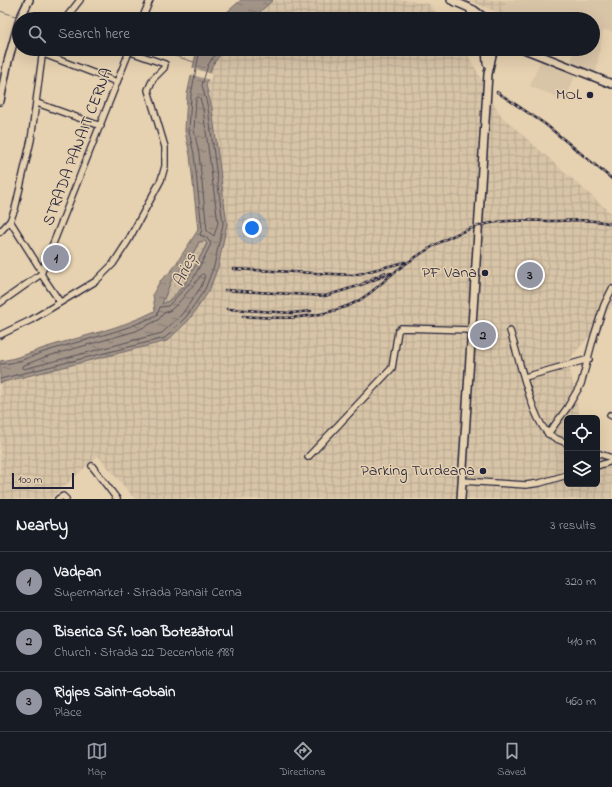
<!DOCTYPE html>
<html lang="en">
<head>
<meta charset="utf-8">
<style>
  body { margin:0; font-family:"Indie Flower",sans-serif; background:#20242c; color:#f1f3f6 }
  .controls { position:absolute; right:12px; bottom:12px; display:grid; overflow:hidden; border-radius:6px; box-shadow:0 4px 16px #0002 }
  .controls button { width:36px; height:36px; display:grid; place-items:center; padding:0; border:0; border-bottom:1px solid #363941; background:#171b24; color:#f1f3f6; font:20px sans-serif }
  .scale { position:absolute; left:12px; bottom:10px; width:62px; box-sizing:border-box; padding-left:4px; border:2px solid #22223b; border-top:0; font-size:11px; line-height:14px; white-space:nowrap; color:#22223b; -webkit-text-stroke:3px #e6d1b0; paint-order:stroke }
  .you { position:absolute; left:252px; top:228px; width:14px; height:14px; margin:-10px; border:3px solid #fff; border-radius:50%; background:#1a73e8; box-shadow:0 0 0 6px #1a73e833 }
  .badge { display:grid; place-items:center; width:26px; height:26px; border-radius:50%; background:#9495a2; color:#111; font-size:13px; font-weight:700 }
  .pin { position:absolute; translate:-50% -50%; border:2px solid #fff; box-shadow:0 1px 4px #0006 }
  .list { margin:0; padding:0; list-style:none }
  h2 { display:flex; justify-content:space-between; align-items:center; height:52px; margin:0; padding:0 16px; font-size:17px }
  h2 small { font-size:13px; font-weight:400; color:#9ea1a6 }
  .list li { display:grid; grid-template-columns:26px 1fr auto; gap:12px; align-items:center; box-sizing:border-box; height:60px; padding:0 16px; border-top:1px solid #363941 }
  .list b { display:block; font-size:15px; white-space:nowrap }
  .list p { margin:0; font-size:13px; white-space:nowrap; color:#9ea1a6 }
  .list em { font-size:13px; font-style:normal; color:#9ea1a6 }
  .icon { flex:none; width:22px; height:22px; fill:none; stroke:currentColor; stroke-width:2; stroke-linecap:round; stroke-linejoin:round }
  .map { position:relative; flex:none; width:612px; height:499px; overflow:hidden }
  .search { position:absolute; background:#171b24; box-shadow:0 4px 16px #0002; left:12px; right:12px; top:12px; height:44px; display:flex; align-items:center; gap:10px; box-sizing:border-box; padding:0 14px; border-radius:22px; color:#9ea1a6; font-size:15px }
  .sheet { height:232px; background:#171b24 }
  nav { display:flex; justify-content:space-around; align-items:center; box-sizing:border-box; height:56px; border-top:1px solid #363941; background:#171b24; font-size:11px; color:#9ea1a6 }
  nav a { display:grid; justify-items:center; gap:2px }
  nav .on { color:#9495a2 }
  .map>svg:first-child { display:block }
  .built { fill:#d8c4a7 }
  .industrial { fill:url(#industrial-grid) }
  .grass { fill:url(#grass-dots); stroke:#766d6d }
  .water { fill:url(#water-ripples); stroke:#6f6769; fill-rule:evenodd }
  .pier { fill:#e6d1b0 }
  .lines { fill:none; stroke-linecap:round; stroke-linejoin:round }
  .shore { stroke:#56505a; stroke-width:1 }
  .stream { stroke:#6f6769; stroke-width:1 }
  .minor-casing { stroke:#22223b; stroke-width:8 }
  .major-casing { stroke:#22223b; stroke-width:10 }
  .minor { stroke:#e6d1b0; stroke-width:5.5 }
  .major { stroke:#e6d1b0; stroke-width:7 }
  .rail-casing { stroke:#22223b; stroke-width:2.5 }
  .rail { stroke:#e6d1b0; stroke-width:1; stroke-dasharray:3; stroke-linecap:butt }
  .minor-bridge-casing { stroke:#22223b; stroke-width:8; stroke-linecap:butt }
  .minor-bridge { stroke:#e6d1b0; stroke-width:5.5 }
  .poi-dot { fill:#22223b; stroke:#e6d1b0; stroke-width:1.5 }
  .labels { text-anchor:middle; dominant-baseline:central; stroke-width:3; stroke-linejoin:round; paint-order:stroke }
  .poi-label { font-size:16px; fill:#22223b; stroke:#e6d1b0; text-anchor:end }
  .street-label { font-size:16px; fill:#22223b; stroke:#e6d1b0 }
  .water-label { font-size:17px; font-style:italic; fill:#423f4e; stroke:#e6d1b0 }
</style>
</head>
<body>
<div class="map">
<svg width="612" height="499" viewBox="0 0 612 499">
  <defs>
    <pattern id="industrial-grid" width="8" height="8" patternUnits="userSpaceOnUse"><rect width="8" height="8" fill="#d8c4a7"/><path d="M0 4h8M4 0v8" fill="none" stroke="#b9a891"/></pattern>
    <pattern id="grass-dots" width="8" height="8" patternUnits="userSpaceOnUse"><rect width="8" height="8" fill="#c9b89f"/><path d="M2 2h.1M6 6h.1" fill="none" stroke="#ac9e8a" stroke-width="1.8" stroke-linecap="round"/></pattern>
    <pattern id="water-ripples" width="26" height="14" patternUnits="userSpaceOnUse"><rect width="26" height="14" fill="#a39588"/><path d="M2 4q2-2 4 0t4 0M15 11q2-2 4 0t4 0" fill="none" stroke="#847970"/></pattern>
  </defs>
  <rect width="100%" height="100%" fill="#e6d1b0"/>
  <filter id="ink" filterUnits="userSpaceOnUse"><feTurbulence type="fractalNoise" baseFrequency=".025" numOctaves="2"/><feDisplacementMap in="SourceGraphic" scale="8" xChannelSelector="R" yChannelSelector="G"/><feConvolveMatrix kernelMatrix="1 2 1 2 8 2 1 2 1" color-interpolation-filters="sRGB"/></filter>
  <g filter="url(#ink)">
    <path class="built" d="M 507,0 L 612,0 L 612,31 L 603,30 L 596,72 L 571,63 L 573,51 L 568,49 L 593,49 L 593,19 L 512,19 L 502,14 Z
      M 541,59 L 576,73 L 565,100 L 530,86 Z"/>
    <path class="industrial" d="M 273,0 L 404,0 L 429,4 L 441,19 L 252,19 Z
      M 468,0 L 507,0 L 502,14 Z
      M 224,49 L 465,49 L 500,115 L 612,214 L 612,304 L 603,320 L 568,361 L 580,418 L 567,418 L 567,484 L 597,484 L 597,447 L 612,469 L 612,499 L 135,499 L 98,456 L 50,499 L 0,499 L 0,383 L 24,379 L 189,320 L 212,108 L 206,85 L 212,66 Z"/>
    <path class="grass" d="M 205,240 L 207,243 C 199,259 179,300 162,304 L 171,281 L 189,261 L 199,242 Z"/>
    <path class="water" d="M 241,0 L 273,0 L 252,19 L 219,19 Z
      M 197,49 L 224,49 L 212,66 L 206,85 L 212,108 L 227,224 L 218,267 L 209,291 L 189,320 L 167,341 L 0,383 L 0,361 C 16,359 29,353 44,348 C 81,336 120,329 155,311 L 153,294 L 160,281 L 172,270 L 198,230 L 190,155 L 185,131 L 187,95 ZM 205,241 L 207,244 C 199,259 180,299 162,304 L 171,281 L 189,261 L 199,242 Z"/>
    <path class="pier" d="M 190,67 L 212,74 L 210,80 L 189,74 Z"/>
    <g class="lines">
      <path class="shore" d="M 198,97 L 200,98 L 203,109 L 218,223 L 214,236 L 207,231 L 199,154 L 194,130 L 196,99 Z
        M 203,274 L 205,276 L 201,287 L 182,314 L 162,333 L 24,369 L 22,368 L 22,366 L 45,357 L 136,331 L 158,320 L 164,313 L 171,310 L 180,301 Z
        M 0,364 C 16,364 29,357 44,352 C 81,340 121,333 157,315 L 160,307 L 168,306 L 193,279 L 211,244 L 207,238 L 200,235 L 202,229 L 194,154 L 189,131 L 191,95 L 200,49
        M 0,379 L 165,338 L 186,317 L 205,289 L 214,266 L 223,224 L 208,108 L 202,85 L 208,65 L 219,49"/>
      <path class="stream" d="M 0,11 L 18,17
        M 23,18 L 28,19
        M 153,49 L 194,62"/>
      <defs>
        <path id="minor" d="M 65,19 L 80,0
          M 142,19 L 150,0
          M 41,53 L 117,82
          M 37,103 L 101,126
          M 10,221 L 41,270
          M 0,232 L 10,221 L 15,209 L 31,140 L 43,49
          M 41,274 L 60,302
          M 0,303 L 41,274 L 127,57
          M 510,331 C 518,353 532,420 548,433 C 553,438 561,441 567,443
          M 0,335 L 31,320 L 96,281 L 113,264 L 128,241 L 161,180 L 165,166 L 165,147 L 148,90 L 153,79 L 164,68 L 165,64 L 122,49
          M 525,377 L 589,359
          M 610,415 L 612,416
          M 548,434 L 567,408 L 581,384 L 594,336 L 604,305 L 612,289
          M 597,453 L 612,458
          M 308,457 L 392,368 L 398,331 L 401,328 L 471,330
          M 92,466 L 117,499
          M 597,466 L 612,461
          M 462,481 L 526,485 L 540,483 L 567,475
          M 58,499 L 63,496 L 66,499"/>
        <path id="major" d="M 451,0 L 474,10 L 486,19
          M 470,9 L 475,19
          M 20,19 L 29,0
          M 486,49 L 487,63
          M 524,49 L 612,84
          M 0,101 L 8,61 L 19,22
          M 461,499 L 488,74 L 492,55 L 496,49"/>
      </defs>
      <use href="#minor" class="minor-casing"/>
      <use href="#major" class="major-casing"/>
      <use href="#minor" class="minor"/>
      <use href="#major" class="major"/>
      <defs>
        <path id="rail" d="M 497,92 L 545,124 L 612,179
          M 233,269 L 354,275 L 405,262
          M 385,272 L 358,286 L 391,273
          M 225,290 L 325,296 L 358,286
          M 227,309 L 292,313 L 311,311
          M 243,316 C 281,319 314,320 350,305 C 371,296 385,278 404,265 C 430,247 459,229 491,223 C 512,219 533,221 555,221 C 574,220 593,219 612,224"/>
      </defs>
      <use href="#rail" class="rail-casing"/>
      <use href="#rail" class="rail"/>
      <defs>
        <path id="minor-bridge" d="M 127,57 L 130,49"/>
      </defs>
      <use href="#minor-bridge" class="minor-bridge-casing"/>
      <use href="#minor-bridge" class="minor-bridge"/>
    </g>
  </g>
  <g class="poi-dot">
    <circle cx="590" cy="95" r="4"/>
    <circle cx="485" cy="273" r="4"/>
    <circle cx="483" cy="471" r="4"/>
  </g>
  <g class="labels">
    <g class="poi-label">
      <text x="582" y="95">MOL</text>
      <text x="477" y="273">PF Vana</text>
      <text x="475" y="471">Parking Turdeana</text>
    </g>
    <g class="street-label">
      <text transform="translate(78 147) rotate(-69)">STRADA PANAIT CERNA</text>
    </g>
    <g class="water-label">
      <text transform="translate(185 270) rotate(-65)">Arieș</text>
    </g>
  </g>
</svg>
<div class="controls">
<button><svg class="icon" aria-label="locate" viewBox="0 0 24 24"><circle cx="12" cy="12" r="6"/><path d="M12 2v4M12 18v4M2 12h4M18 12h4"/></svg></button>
<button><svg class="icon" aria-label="layers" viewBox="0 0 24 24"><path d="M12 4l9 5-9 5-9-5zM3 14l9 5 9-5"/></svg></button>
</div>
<div class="scale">100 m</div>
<div class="you"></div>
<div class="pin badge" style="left:56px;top:258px">1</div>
<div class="pin badge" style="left:483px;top:335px">2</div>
<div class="pin badge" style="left:530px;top:275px">3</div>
<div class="search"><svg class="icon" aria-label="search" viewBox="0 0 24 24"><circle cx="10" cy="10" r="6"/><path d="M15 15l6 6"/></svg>Search here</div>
</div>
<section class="sheet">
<h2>Nearby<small>3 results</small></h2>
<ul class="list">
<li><span class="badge">1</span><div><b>Vadpan</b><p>Supermarket · Strada Panait Cerna</p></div><em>320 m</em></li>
<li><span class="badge">2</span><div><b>Biserica Sf. Ioan Botezătorul</b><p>Church · Strada 22 Decembrie 1989</p></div><em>410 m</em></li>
<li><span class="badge">3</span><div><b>Rigips Saint-Gobain</b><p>Place</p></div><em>460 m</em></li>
</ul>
</section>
<nav>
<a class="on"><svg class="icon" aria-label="map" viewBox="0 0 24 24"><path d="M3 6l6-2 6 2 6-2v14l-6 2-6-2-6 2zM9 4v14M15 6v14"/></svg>Map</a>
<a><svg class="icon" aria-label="directions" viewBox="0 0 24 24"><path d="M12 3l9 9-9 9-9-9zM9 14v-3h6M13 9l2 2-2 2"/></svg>Directions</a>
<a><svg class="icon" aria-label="saved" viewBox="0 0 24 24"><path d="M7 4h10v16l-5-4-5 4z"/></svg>Saved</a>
</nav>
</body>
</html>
